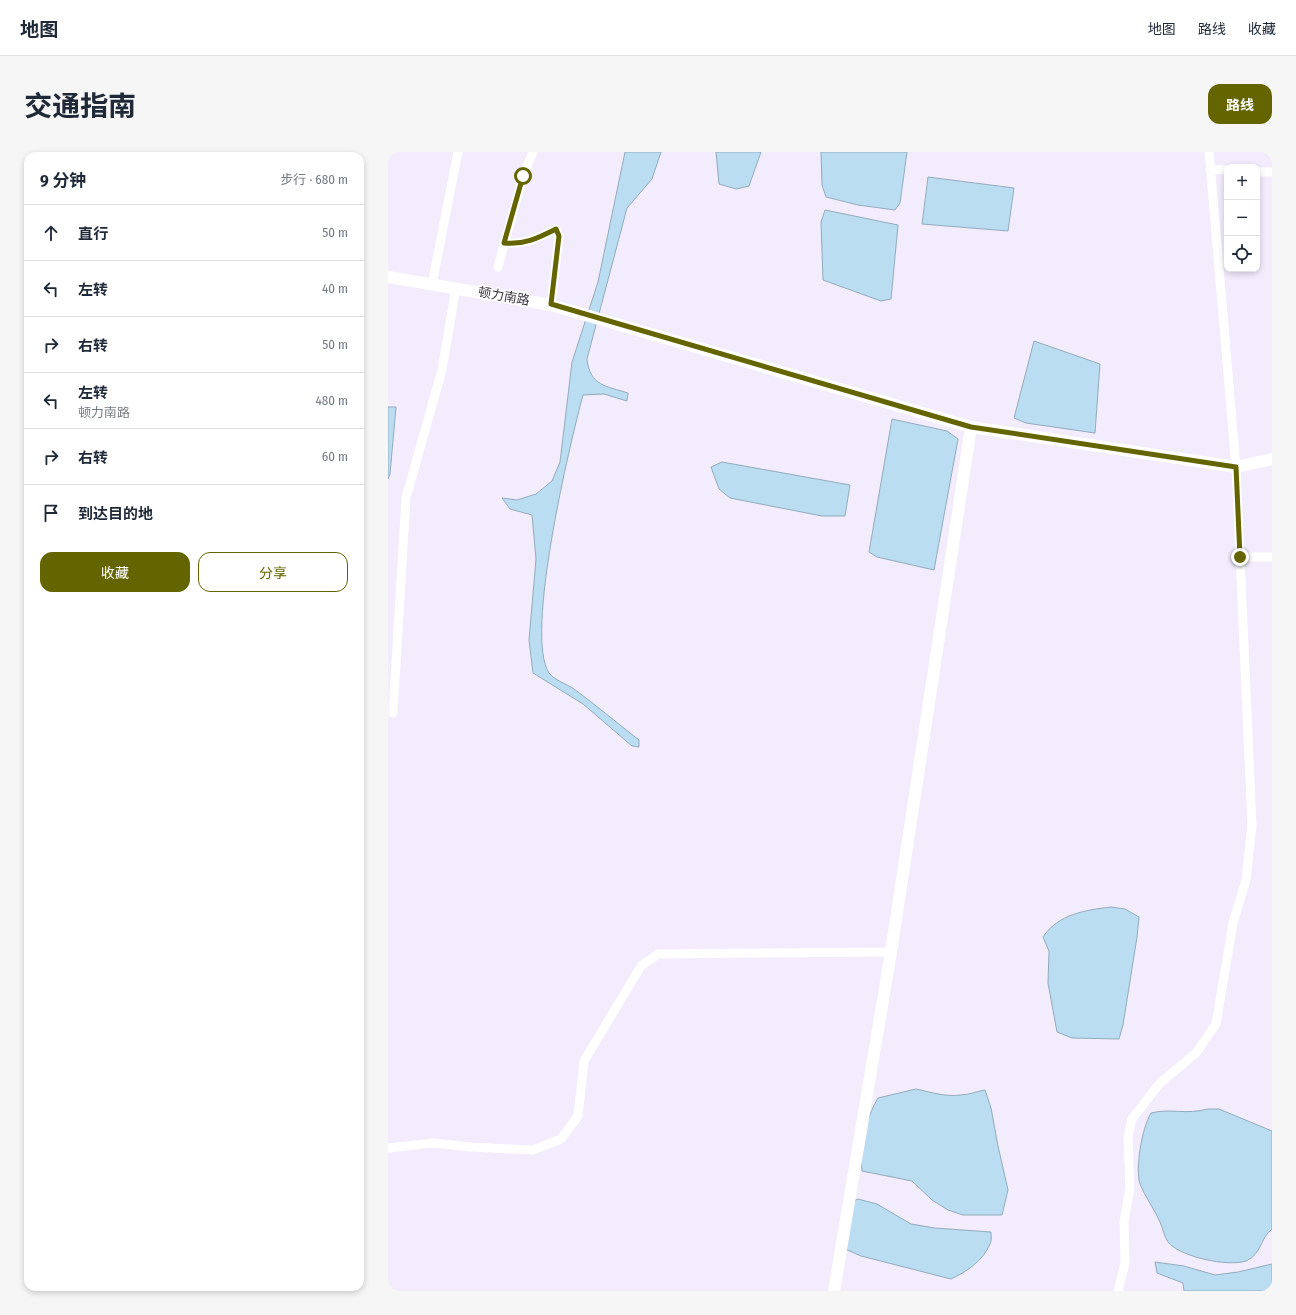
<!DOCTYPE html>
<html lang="zh">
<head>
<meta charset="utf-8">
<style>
  body { margin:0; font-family:"Fira Sans Condensed","Noto Sans SC",sans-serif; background:#f6f6f7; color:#1f2937 }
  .controls { position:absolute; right:12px; top:12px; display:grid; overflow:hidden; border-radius:8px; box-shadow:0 2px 6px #0003 }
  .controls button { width:36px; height:36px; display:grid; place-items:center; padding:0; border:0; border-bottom:1px solid #e0e1e3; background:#fff; color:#1f2937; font:20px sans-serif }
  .stop { position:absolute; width:12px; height:12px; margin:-9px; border:3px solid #646500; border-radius:50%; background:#fff }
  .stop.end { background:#646500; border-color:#fff; box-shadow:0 1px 4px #0008 }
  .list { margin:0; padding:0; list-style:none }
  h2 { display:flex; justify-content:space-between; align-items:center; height:52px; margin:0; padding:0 16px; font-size:17px }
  h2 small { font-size:13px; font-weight:400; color:#747a83 }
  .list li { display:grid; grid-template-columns:26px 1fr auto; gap:12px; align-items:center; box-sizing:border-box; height:56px; padding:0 16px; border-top:1px solid #e0e1e3 }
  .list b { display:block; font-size:15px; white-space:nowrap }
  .list p { margin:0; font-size:13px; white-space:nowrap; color:#747a83 }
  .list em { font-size:13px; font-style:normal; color:#747a83 }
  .actions { display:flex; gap:8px; padding:12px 16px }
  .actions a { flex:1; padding:9px 0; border:1px solid #646500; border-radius:12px; text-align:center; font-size:14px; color:#646500 }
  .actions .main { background:#646500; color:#fff }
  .icon { flex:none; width:22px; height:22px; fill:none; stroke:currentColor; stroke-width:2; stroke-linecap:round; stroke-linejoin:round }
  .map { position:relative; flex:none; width:884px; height:1139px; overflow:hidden; border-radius:12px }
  header { display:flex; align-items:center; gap:24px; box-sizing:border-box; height:56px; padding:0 20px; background:#fff; border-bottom:1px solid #e0e1e3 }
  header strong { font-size:19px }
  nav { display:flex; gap:22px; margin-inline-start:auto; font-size:14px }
  .intro { display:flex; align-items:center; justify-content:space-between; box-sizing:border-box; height:96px; padding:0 24px }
  h1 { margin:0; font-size:28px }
  .button { padding:10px 18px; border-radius:12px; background:#646500; color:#fff; font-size:14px; font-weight:700 }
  main { display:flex; gap:24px; padding:0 24px }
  aside { flex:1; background:#fff; border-radius:12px; box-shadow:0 2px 6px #0003 }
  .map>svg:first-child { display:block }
  .water { fill:#baddf2; stroke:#94abbd }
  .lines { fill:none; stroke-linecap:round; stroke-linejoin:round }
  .minor { stroke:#fff; stroke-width:9 }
  .tertiary { stroke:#fff; stroke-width:12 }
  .route { stroke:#646500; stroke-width:5 }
  .labels { text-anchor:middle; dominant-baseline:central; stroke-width:3.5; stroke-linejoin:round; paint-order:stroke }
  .street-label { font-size:13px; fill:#3b3741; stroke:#fdfdfd }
</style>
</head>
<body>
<header>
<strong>地图</strong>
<nav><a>地图</a><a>路线</a><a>收藏</a></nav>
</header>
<div class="intro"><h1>交通指南</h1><a class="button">路线</a></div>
<main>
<aside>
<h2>9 分钟<small>步行 · 680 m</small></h2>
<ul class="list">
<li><svg class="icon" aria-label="ahead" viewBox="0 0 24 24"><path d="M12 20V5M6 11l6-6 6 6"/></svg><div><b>直行</b></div><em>50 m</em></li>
<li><svg class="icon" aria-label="left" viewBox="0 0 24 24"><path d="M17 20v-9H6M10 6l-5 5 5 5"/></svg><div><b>左转</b></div><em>40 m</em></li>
<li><svg class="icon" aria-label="right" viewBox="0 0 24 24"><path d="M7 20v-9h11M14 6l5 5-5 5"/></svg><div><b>右转</b></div><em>50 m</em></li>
<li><svg class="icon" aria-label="left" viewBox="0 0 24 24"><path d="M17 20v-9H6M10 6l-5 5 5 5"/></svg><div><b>左转</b><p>顿力南路</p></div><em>480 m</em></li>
<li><svg class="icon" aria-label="right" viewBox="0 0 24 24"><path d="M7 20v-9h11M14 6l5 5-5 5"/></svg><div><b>右转</b></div><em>60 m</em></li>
<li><svg class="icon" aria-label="arrive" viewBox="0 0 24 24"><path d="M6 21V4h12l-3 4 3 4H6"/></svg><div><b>到达目的地</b></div></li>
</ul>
<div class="actions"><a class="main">收藏</a><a>分享</a></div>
</aside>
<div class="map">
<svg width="884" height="1139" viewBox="0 0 884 1139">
  <rect width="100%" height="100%" fill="#f2ecfd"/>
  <path class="water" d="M 237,0 L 273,0 L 264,27 L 239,56 L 199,207 C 202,234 218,234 240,241 L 239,249 L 216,242 L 195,243 C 182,291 136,484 161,521 C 166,528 179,532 186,537 C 208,553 229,571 251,588 L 251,595 L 244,594 L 195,552 L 145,521 L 141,488 L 148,407 L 144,363 L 122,357 L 114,346 L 129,348 L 148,342 L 164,329 L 172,310 L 184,210 L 210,130 Z
    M 328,0 L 373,0 L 361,34 L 348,37 L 331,32 Z
    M 433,0 L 519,0 L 512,51 L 507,58 L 470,53 L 438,45 L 434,33 Z
    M 540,25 L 626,36 L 620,79 L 534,72 Z
    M 437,58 L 510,73 L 503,147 L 493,149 L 435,128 L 433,70 Z
    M 646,189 L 712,212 L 707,281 L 638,271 L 626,266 Z
    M 0,255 L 8,255 L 2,322 L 0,327 Z
    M 504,267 L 559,279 L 570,287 L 546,418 L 489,405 L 481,400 Z
    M 334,310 L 462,333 L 457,364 L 434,364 L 342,346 L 331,337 L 323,315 Z
    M 723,755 L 737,757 L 751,765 L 749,785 L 735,873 L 731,887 L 684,886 L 669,880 L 660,831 L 661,799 L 655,785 C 670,762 698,758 723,755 Z
    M 528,937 C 542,940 557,945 572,943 C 581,943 589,939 597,938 L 603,956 L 610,994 L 620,1038 L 614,1063 L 575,1063 L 560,1058 L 544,1048 L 524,1029 L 474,1019 C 471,996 478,966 490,946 Z
    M 820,957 L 831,957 L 884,979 L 884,1077 C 872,1086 874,1102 858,1109 C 840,1115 792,1105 780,1090 C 776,1085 775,1076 772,1070 C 767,1058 757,1045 752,1032 C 747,1016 754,976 763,961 C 782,956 798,963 820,957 Z
    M 470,1047 L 489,1052 L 523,1072 L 547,1076 L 603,1080 C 603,1083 604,1089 602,1092 C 595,1109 578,1120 563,1127 L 473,1104 L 450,1094 L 459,1052 Z
    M 767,1110 L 796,1114 L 827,1123 L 850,1120 L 884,1112 L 884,1139 L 796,1139 L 795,1131 L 769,1121 Z"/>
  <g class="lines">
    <path class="minor" d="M 822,17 L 839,18
      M 869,20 L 884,20
      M 116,91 C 137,93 150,86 168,77 L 171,84 L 163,153
      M 110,115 L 135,24 L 145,0
      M 44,132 L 70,0
      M 852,405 L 884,405
      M 5,561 L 18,346 L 54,218 L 68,136
      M 0,996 L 45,991 L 83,995 L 145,998 L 173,987 L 190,964 L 196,909 L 253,814 L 270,802 L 503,800
      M 730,1139 L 737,1111 L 736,1070 L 742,1035 L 740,985 L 744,967 L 772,931 L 808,901 L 828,872 L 845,771 L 858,728 L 864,673 L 848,315 L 821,0"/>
    <path class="tertiary" d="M 0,125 L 163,153 L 583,275 L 848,315 L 884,307
      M 446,1139 L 503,800 L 583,275"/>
  </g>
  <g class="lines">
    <path class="route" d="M 135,24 L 116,91 C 137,93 150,86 168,77 L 171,84 L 163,152 L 583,275 L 848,315 L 852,405"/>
  </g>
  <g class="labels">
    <g class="street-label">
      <text transform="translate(116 144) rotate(10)">顿力南路</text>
    </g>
  </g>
</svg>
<div class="controls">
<button>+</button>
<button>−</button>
<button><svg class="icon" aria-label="locate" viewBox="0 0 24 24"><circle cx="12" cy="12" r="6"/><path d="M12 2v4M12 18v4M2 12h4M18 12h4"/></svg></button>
</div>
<div class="stop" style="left:135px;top:24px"></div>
<div class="stop end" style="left:852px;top:405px"></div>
</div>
</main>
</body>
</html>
